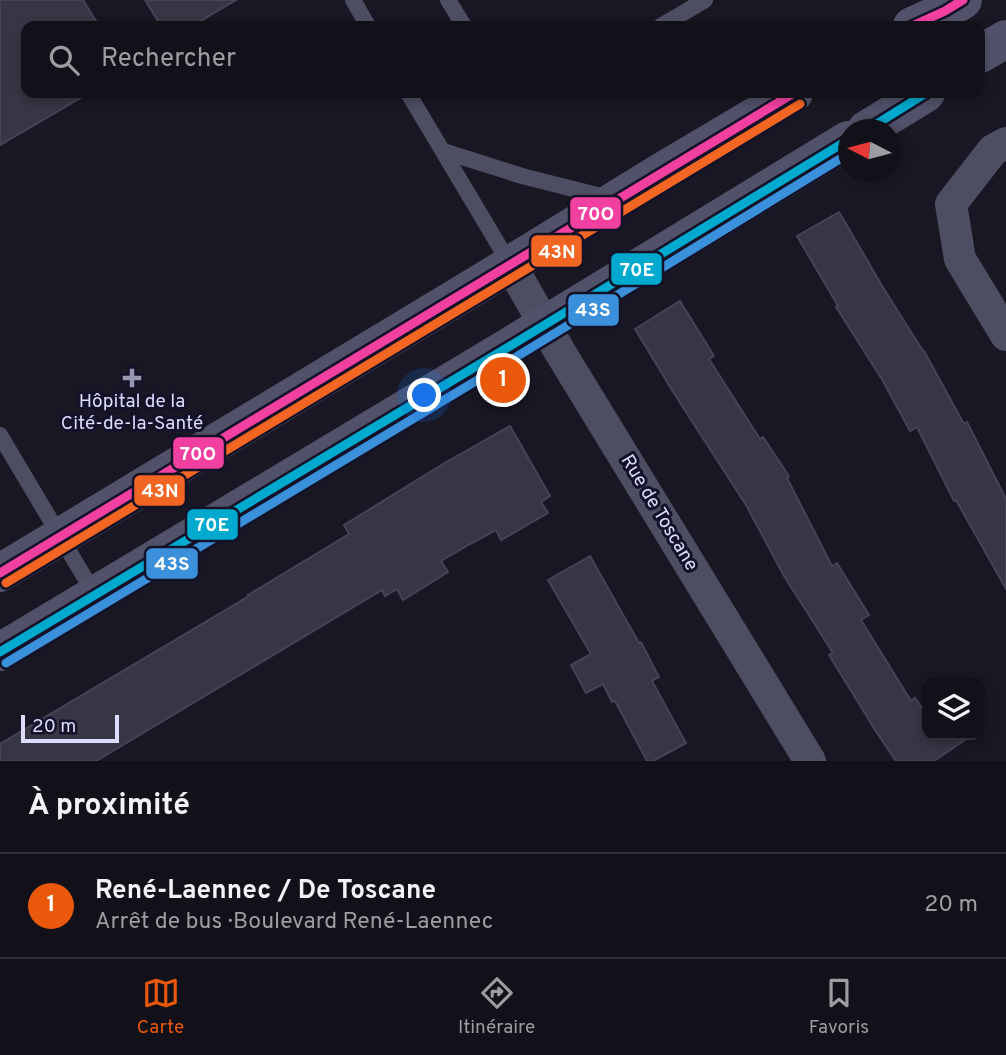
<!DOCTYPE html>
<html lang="fr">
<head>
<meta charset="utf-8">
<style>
  body { margin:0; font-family:Overpass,sans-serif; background:#1f1f27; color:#f1f3f6 }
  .controls { position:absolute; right:21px; bottom:21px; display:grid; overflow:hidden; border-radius:14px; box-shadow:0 4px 10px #0003 }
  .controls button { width:63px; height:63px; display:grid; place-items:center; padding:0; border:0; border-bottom:2px solid #313139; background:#12111a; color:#f1f3f6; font:35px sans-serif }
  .compass { position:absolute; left:838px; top:119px; width:63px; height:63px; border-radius:50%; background:#12111a; box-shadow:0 4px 10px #0003; rotate:276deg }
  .scale { position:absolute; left:21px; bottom:18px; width:98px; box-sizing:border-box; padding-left:7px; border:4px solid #dddcfc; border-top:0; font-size:19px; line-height:24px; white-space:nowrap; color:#dddcfc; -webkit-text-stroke:5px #141228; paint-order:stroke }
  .you { position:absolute; left:425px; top:396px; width:24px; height:24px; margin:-18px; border:5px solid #fff; border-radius:50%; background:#1a73e8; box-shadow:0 0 0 10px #1a73e833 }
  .badge { display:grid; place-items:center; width:46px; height:46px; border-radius:50%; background:#ea580c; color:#fff; font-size:23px; font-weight:700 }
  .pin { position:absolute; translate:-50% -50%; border:4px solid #fff; box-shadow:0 2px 7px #0006 }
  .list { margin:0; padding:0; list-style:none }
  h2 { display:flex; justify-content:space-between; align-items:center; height:91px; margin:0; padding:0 28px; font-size:30px }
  h2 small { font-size:23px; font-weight:400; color:#9c9da2 }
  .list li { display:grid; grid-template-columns:46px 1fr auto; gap:21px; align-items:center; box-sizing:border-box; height:105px; padding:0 28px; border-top:2px solid #313139 }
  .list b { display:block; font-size:26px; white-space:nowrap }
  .list p { margin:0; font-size:23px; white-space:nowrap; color:#9c9da2 }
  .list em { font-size:23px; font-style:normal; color:#9c9da2 }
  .icon { flex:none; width:38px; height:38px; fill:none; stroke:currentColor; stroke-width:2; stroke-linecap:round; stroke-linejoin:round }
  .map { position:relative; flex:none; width:1006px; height:761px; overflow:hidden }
  .search { position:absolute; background:#12111a; box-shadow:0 4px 10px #0003; left:21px; right:21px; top:21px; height:77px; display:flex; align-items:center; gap:18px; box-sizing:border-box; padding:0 24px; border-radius:14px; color:#9c9da2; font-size:26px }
  .sheet { height:196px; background:#12111a }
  nav { display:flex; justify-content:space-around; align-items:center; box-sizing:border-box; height:98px; border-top:2px solid #313139; background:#12111a; font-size:19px; color:#9c9da2 }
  nav a { display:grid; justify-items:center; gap:4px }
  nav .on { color:#ea580c }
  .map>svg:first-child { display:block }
  .building { fill:#363644; stroke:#454356; stroke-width:2 }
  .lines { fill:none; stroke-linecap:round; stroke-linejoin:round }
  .lane { stroke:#4e4e63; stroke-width:16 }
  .street { stroke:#4e4e63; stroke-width:32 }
  .secondary { stroke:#515269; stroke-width:38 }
  .bus-1-casing { stroke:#141228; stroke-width:14 }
  .bus-2-casing { stroke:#141228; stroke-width:14 }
  .bus-3-casing { stroke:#141228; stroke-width:14 }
  .bus-4-casing { stroke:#141228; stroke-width:14 }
  .bus-1 { stroke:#00a9ce; stroke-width:9 }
  .bus-2 { stroke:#3a90db; stroke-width:9 }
  .bus-3 { stroke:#f240a1; stroke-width:9 }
  .bus-4 { stroke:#f26522; stroke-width:9 }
  .poi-dot { fill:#9897b0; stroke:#141228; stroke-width:2.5 }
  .labels { text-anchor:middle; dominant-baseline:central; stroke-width:6; stroke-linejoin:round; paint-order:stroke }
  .poi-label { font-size:19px; fill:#dddcfc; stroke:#141228 }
  .street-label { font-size:19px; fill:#dddcfc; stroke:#141228 }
  .line-badge { stroke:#141228; stroke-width:2.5 }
  .badge-label { font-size:19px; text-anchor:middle; font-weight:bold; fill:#fff }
</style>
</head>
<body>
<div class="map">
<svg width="1006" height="761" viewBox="0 0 1006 761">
  <rect width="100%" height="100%" fill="#181723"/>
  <path class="building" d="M 0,0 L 83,0 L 99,26 L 26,26 L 26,93 L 89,93 L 0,145 Z
    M 145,0 L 236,0 L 192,26 L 161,26 Z
    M 839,212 L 884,289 L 923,351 L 924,351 L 964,424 L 967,422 L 1006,499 L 1006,589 L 956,500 L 954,501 L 917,427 L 910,431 L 883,381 L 836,307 L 838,306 L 797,236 Z
    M 680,301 L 714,356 L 709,359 L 760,439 L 763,437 L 789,476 L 787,478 L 832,566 L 837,563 L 869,615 L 861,620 L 911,701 L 915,698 L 927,715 L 927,735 L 972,735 L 934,761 L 896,761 L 875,730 L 829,655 L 833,653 L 784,576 L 746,505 L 675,395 L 635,329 Z
    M 510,426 L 550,496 L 541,502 L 548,513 L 501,540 L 496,530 L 470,544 L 441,561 L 448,572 L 403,600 L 397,589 L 385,596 L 382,590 L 96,761 L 0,761 L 0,744 L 249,596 L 248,595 L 349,534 L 344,525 L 443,464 Z
    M 590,556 L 639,643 L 641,642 L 659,677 L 652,681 L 686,743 L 653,761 L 647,761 L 615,701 L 612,702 L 603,684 L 586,693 L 571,665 L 591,654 L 548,580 Z"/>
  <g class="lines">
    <path class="lane" d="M 353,0 L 368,26
      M 448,0 L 464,26
      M 661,26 L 705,0
      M 408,93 L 510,264
      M 443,151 L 522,176 L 609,198
      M 0,435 L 95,595"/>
    <path class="street" d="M 1006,143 L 993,150 L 951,204 L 960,259 L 1006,335
      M 510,264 L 560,352 L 810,761"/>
    <path class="secondary" d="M 912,26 L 945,11 L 963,0
      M 980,54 L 1006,39
      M 866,130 L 926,93
      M 0,573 L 479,284 L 661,172 L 794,93
      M 0,652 L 515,343 L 848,140"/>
    <defs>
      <path id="bus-1" d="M 867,130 L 926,93
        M 0,652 L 515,343 L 848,140"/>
      <path id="bus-2" d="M 6,663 L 521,354 L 848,154"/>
      <path id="bus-3" d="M 912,26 L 945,11 L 963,0
        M 0,573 L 794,93"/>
      <path id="bus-4" d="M 6,583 L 800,104"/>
    </defs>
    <use href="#bus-1" class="bus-1-casing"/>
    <use href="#bus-2" class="bus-2-casing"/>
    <use href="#bus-3" class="bus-3-casing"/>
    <use href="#bus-4" class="bus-4-casing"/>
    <use href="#bus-1" class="bus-1"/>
    <use href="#bus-2" class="bus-2"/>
    <use href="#bus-3" class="bus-3"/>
    <use href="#bus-4" class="bus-4"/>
  </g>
  <path class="poi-dot" d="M128.5 367.5h7v7h7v7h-7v7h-7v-7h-7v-7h7z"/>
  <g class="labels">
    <g class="poi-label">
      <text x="132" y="402">Hôpital de la<tspan x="132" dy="22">Cité-de-la-Santé</tspan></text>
    </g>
    <g class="street-label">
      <text transform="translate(659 513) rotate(59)">Rue de Toscane</text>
    </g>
  </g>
  <g class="line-badge">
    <rect x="569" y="196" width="53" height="34" rx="7" fill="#f240a1"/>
    <rect x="530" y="234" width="53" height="34" rx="7" fill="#f26522"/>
    <rect x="610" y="252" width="53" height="34" rx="7" fill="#00a9ce"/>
    <rect x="567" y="293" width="53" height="34" rx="7" fill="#3a90db"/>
    <rect x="172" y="436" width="53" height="34" rx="7" fill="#f240a1"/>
    <rect x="133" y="474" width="53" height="33" rx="7" fill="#f26522"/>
    <rect x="186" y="508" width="53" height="33" rx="7" fill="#00a9ce"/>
    <rect x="145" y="547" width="54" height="33" rx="7" fill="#3a90db"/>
  </g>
  <g class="badge-label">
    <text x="596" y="220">70O</text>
    <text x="557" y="258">43N</text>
    <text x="637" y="276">70E</text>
    <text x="593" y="316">43S</text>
    <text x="198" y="460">70O</text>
    <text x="160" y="497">43N</text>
    <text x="212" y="531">70E</text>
    <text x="172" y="570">43S</text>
  </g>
</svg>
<div class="controls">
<button><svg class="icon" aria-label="layers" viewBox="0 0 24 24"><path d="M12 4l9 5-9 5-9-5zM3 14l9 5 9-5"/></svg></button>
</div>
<svg class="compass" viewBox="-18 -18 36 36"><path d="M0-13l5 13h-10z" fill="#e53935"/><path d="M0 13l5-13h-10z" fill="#9c9da2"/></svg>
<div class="scale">20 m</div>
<div class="you"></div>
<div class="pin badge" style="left:503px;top:380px">1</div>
<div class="search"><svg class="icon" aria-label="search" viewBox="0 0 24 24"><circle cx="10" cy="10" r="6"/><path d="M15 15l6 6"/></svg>Rechercher</div>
</div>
<section class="sheet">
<h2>À proximité<small></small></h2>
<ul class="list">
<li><span class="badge">1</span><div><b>René-Laennec / De Toscane</b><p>Arrêt de bus · Boulevard René-Laennec</p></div><em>20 m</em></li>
</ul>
</section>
<nav>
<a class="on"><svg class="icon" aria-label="map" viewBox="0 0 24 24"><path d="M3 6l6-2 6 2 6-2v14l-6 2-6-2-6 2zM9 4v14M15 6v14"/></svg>Carte</a>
<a><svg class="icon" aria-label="directions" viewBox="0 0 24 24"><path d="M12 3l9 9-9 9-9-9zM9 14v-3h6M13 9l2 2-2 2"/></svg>Itinéraire</a>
<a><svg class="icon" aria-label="saved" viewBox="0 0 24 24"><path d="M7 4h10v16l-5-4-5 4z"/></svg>Favoris</a>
</nav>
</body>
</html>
